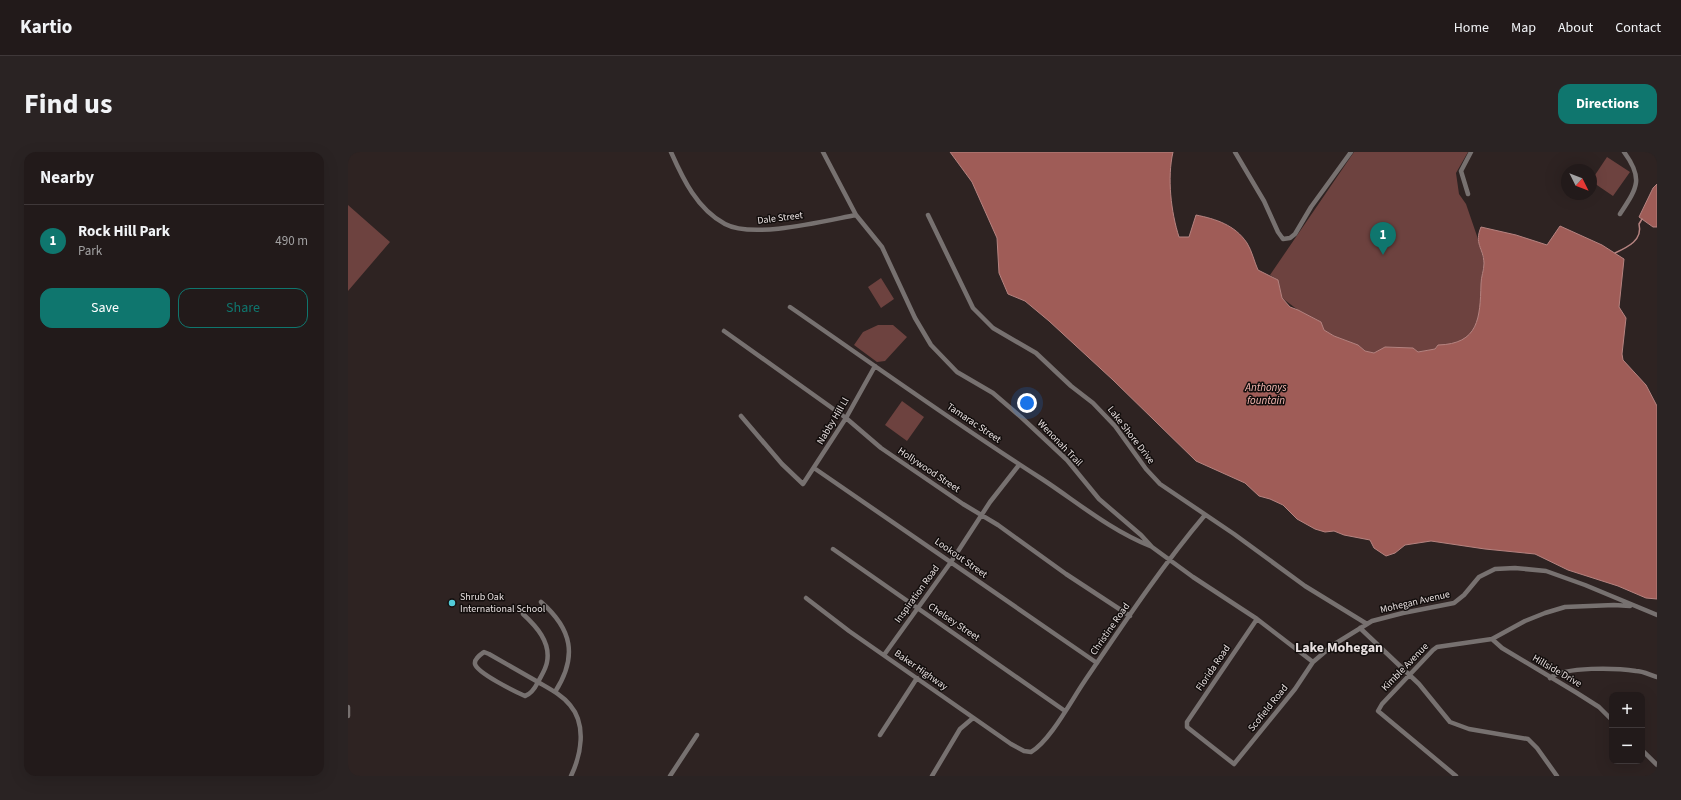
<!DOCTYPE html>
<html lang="en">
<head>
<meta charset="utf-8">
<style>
  body { margin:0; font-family:"Source Sans 3",sans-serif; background:#2a2323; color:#f1f3f6 }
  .controls { position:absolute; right:12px; bottom:12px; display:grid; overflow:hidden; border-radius:8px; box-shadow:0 4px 16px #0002 }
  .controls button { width:36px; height:36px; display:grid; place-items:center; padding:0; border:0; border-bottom:1px solid #3f3839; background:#221a1a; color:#f1f3f6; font:20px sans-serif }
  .compass { position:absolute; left:1213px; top:12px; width:36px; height:36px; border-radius:50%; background:#221a1a; box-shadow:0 4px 16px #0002; rotate:132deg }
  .you { position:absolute; left:679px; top:251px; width:14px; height:14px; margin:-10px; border:3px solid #fff; border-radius:50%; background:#1a73e8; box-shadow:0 0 0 6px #1a73e833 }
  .badge { display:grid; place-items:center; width:26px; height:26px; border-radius:50%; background:#0f766e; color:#fff; font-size:13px; font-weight:700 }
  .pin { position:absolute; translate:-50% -33px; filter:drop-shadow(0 1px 2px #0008) }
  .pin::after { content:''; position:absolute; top:21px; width:14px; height:12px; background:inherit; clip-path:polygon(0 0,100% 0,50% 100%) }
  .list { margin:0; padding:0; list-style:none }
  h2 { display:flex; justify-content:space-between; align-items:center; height:52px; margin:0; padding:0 16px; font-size:17px }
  h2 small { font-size:13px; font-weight:400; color:#a2a1a2 }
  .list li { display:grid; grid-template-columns:26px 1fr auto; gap:12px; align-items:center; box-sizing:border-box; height:72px; padding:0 16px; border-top:1px solid #3f3839 }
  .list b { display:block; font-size:15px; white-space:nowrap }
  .list p { margin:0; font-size:13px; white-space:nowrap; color:#a2a1a2 }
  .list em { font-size:13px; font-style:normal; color:#a2a1a2 }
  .actions { display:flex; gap:8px; padding:12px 16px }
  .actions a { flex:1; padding:9px 0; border:1px solid #0f766e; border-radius:12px; text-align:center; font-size:14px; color:#0f766e }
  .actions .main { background:#0f766e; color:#fff }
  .map { position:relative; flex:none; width:1309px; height:624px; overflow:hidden; border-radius:12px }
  header { display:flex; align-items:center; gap:24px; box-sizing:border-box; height:56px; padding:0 20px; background:#221a1a; border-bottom:1px solid #3f3839 }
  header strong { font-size:19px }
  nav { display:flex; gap:22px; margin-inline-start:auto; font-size:14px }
  .intro { display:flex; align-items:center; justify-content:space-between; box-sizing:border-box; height:96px; padding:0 24px }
  h1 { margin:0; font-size:28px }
  .button { padding:10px 18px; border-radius:12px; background:#0f766e; color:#fff; font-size:14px; font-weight:700 }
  main { display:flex; gap:24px; padding:0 24px }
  aside { flex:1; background:#221a1a; border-radius:12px; box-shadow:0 4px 16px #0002 }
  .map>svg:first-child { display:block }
  .green { fill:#6d423f }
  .water { fill:#9f5c57; stroke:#b58380 }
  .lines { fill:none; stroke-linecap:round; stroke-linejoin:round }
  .stream { stroke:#b58380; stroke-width:1.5 }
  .street { stroke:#777170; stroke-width:4.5 }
  .poi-dot { fill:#52cbd8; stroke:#130e0d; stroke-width:1.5 }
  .labels { text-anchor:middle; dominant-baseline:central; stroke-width:3; stroke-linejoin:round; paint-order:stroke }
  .street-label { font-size:10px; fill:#e7dfdf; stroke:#130e0d }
  .poi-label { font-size:10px; fill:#e7dfdf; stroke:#130e0d; text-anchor:start }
  .water-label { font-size:11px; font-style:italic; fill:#f7bab4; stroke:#130e0d }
  .district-label { font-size:14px; font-weight:bold; fill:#e7dfdf; stroke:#130e0d }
</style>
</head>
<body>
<header>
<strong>Kartio</strong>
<nav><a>Home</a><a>Map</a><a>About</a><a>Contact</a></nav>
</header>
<div class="intro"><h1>Find us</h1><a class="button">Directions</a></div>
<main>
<aside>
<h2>Nearby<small></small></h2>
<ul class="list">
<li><span class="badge">1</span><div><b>Rock Hill Park</b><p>Park</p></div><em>490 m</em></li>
</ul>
<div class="actions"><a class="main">Save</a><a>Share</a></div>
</aside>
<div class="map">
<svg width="1309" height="624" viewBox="0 0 1309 624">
  <rect width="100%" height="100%" fill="#2e2322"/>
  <path class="green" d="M 1006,0 L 1120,0 L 1108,21 L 1111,42 L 1118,52 L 1129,84 L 1136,110 L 1134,123 L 1132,157 L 1130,168 L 1125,178 L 1118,187 L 1103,193 L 1090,193 L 1087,197 L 1070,200 L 1065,196 L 1037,195 L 1026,201 L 1017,199 L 1010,193 L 986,184 L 976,178 L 973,170 L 950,158 L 934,146 L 930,128 L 922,123 Z
    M 1259,5 L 1282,20 L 1265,44 L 1243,29 Z
    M 0,53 L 42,90 L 0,139 Z
    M 533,126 L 546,147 L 533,156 L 520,135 Z
    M 530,173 L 545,173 L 559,185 L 537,209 L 529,210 L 506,193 L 515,180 Z
    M 554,249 L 576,265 L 559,289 L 537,273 Z"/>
  <path class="water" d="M 602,0 L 825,0 C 819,26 823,60 831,85 L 841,85 L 848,63 C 868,67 887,73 899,91 C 904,99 906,109 910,118 L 930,128 L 934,146 L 942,155 L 950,158 L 973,170 L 976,178 L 986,184 L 1010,193 L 1017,199 L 1026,201 L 1037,195 L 1065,196 L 1070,200 L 1087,197 L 1090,193 C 1131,192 1132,166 1133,132 C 1133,125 1136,118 1136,111 C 1135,95 1126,92 1133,75 L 1168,83 L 1199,93 L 1212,74 L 1254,93 L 1276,107 L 1271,155 L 1278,166 L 1274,202 L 1275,208 L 1298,233 L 1309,254 L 1309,447 L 1298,446 L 1270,434 L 1220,418 L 1187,402 L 1137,397 L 1083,389 L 1057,393 L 1047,401 L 1038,404 L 1026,396 L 1022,388 L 996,383 L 986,379 L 977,380 L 967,377 L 949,367 L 935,353 L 922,347 L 911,344 L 897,331 L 848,309 L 765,228 L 701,169 L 677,149 L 660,142 L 651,121 L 649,86 L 624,30 Z
    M 1309,32 L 1309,75 L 1305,75 L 1291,65 L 1305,36 Z"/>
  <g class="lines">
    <path class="stream" d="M 1267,101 C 1280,95 1295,88 1291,72 L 1294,67"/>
    <path class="street" d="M 323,0 C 335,27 349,57 377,72 C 405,87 476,69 508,63
      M 475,0 L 508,63 L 534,95 L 567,166 L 583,193 L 609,220 L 645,241 L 673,265 L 719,308 L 751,347 L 793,383 L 804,395 L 845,425 L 909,467 L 965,510
      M 887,0 L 916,49 L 930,80 L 935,87 L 942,86 L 947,82 L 963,55 L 1003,0
      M 1120,42 L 1113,19 L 1123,0
      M 1272,62 C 1289,36 1296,27 1276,0
      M 580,63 L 625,156 L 645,176 L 688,201 L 723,234 L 745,251 L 767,274 L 798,317 L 812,332 L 886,382 L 957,434 L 1019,472
      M 442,155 C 526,213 608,272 694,327 C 729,350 762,378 802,394
      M 376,179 L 498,266 L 533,296 L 615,352 L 650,373 L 718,422 L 782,464
      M 393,264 L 434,312 L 455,332 L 498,266 L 527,214
      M 466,316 L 749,511
      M 485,397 L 717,559
      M 458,446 L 501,479 L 663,592 L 676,599 L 683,600 C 702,589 723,549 736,530 C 774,474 813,415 857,363
      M 193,450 C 224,477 230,504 207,540
      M 175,462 C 188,474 203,490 199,510 C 198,517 193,524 190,530 C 202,537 214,543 222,553 C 239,573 233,603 223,624
      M 909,467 L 839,570 L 839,575 L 886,612 L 947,537 L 965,510 L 985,493 L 1024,469 L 1055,461 L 1106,451 L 1116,443 L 1131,425 L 1147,417 L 1167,416 L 1198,419 L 1237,433 L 1309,463
      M 1012,476 L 1071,532 L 1102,570 L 1121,577 L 1180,587 L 1189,596 L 1209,624
      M 1144,487 L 1154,496 L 1229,541 L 1251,555 L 1264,568
      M 136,500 L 141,502 L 190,530 C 187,536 183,542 177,544 C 168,540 129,521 127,512 C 126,507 132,503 136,500 Z
      M 536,503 L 603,410 L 642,350 L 671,313
      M 1202,526 C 1217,514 1269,516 1288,519 C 1295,519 1302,523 1309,525
      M 0,555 L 0,564
      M 532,583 L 569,526
      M 1294,598 L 1309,613
      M 322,624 L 349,583
      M 584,624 L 612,577 L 625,566
      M 1108,624 L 1030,559 L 1034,552 L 1085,498 L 1089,495 L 1144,487 L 1177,469 L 1197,461 L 1217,455 L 1266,453 L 1282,454"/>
  </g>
  <circle class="poi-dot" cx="104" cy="451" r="4"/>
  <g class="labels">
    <g class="street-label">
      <text transform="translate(432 66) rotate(-7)">Dale Street</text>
      <text transform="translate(485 269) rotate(-59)">Nabby Hill Ll</text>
      <text transform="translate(626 271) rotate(34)">Tamarac Street</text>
      <text transform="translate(783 283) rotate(52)">Lake Shore Drive</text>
      <text transform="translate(712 291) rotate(46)">Wenonah Trail</text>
      <text transform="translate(581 318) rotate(34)">Hollywood Street</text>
      <text transform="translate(613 406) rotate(35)">Lookout Street</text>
      <text transform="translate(569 442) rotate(-54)">Inspiration Road</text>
      <text transform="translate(1067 450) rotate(-13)">Mohegan Avenue</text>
      <text transform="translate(606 470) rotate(34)">Chelsey Street</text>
      <text transform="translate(762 477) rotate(-55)">Christine Road</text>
      <text transform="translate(1057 515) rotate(-46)">Kimble Avenue</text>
      <text transform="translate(865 516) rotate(-56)">Florida Road</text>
      <text transform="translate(573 518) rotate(35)">Baker Highway</text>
      <text transform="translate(1209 519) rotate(30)">Hillside Drive</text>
      <text transform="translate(920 556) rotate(-51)">Scofield Road</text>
    </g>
    <g class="poi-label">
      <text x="112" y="445">Shrub Oak<tspan x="112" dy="12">International School</tspan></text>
    </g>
    <g class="water-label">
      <text x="918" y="235">Anthonys<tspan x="918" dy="13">fountain</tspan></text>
    </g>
    <g class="district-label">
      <text x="991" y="496">Lake Mohegan</text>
    </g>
  </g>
</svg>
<div class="controls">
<button>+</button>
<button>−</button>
</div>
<svg class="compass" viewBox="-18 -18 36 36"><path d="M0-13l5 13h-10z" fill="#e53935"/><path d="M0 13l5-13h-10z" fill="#a2a1a2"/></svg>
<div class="you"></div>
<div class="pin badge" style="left:1035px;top:103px">1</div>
</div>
</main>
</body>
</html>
